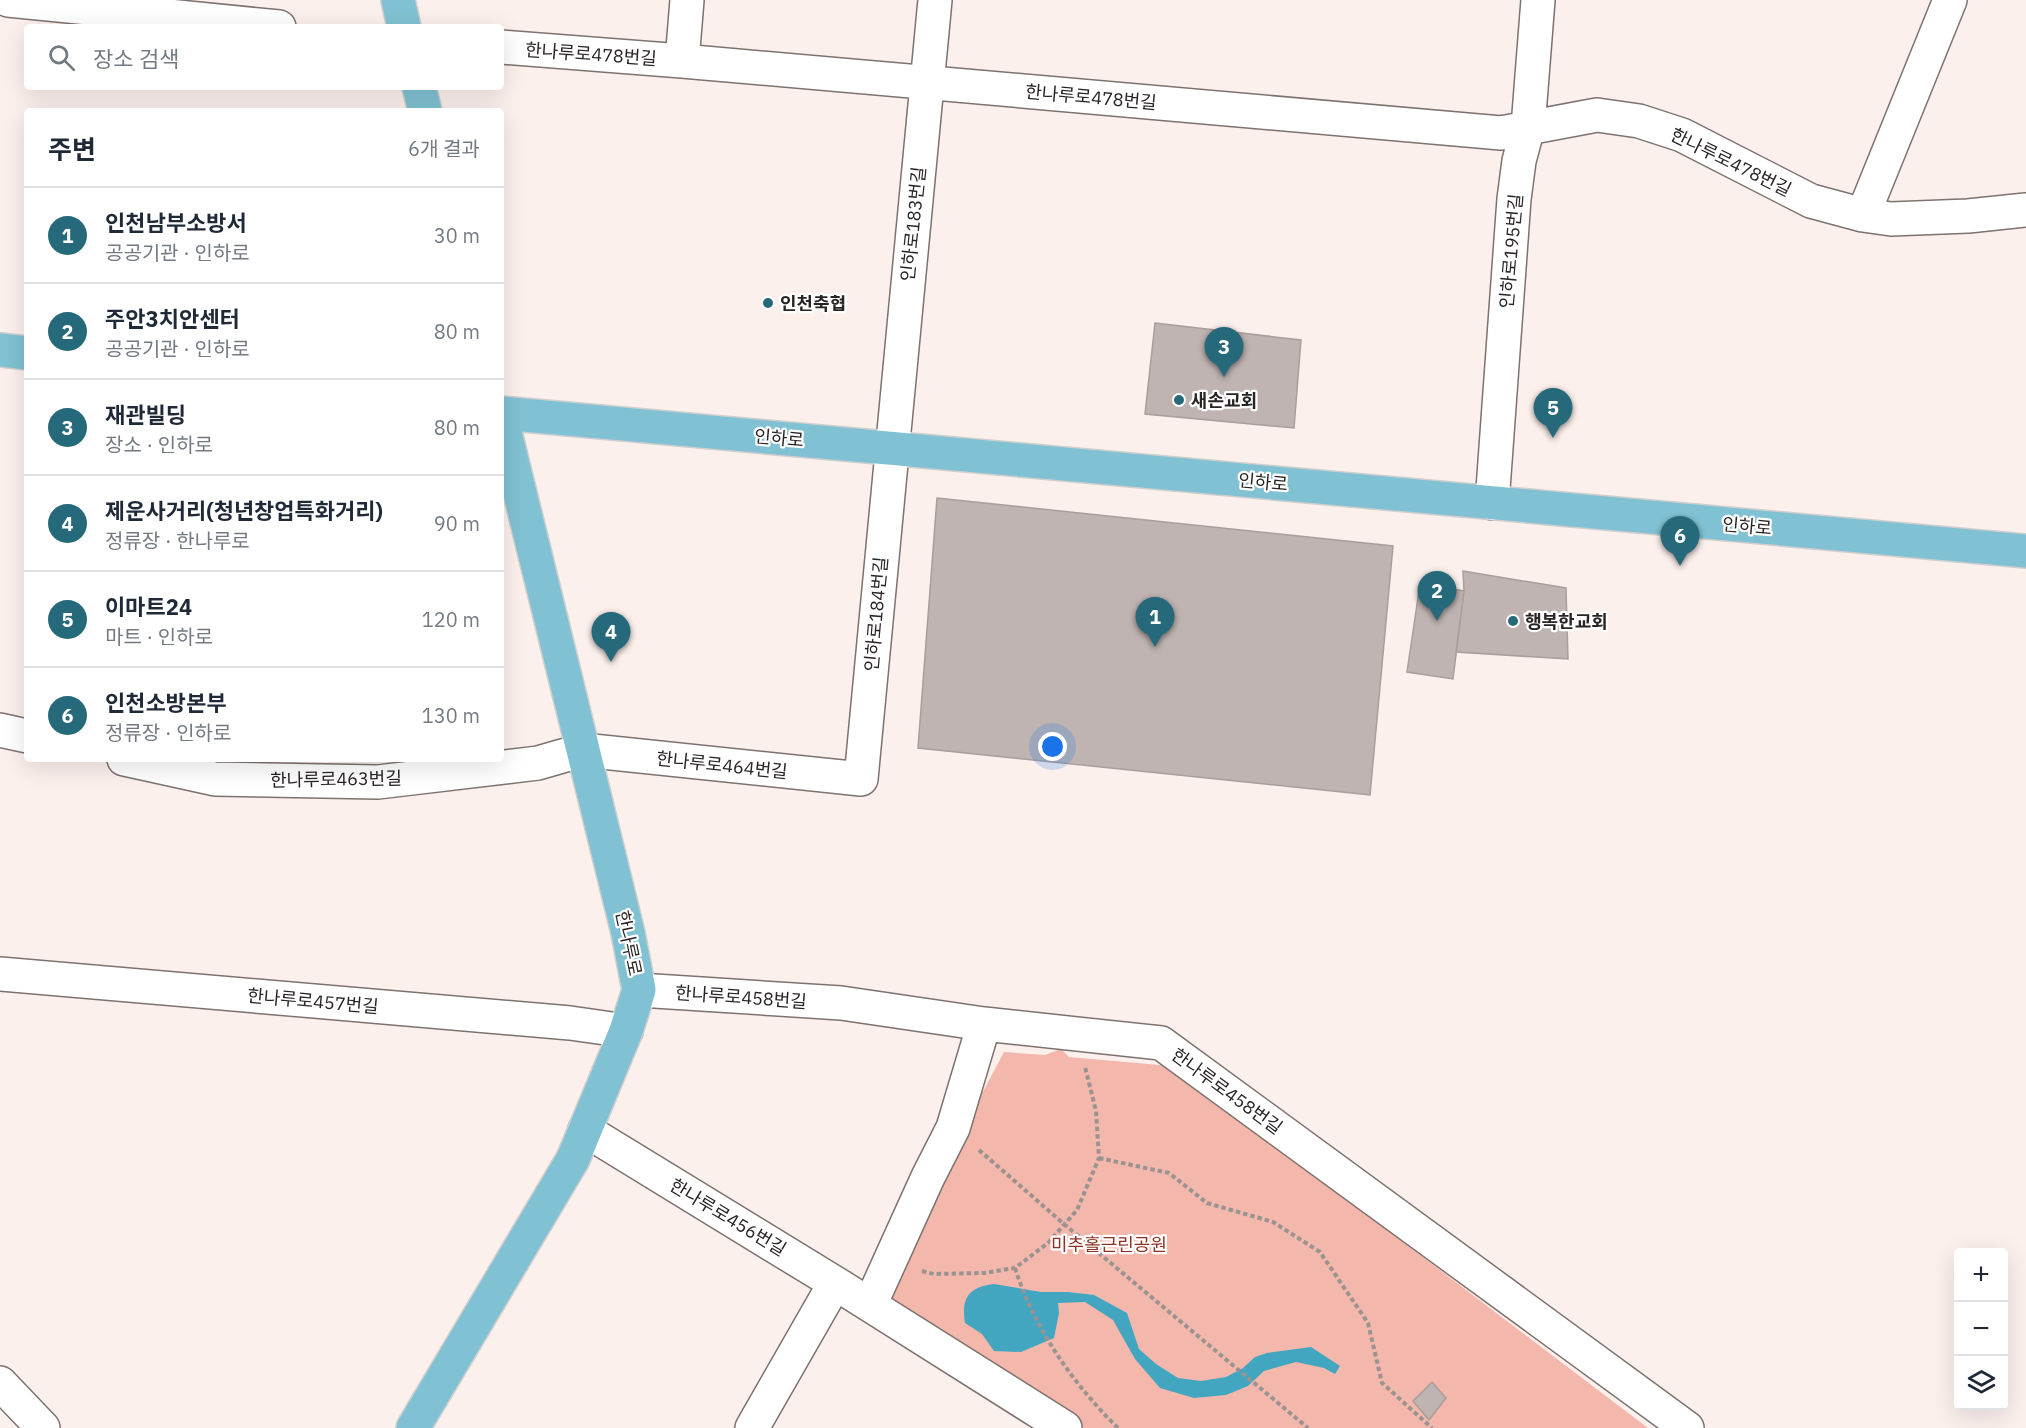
<!DOCTYPE html>
<html lang="ko">
<head>
<meta charset="utf-8">
<style>
  body { margin:0; font-family:"IBM Plex Sans","Noto Sans KR",sans-serif; background:#f6f6f7; color:#1f2937 }
  .controls { position:absolute; right:18px; bottom:18px; display:grid; overflow:hidden; border-radius:6px; box-shadow:0 6px 24px #0002 }
  .controls button { width:54px; height:54px; display:grid; place-items:center; padding:0; border:0; border-bottom:2px solid #e0e1e3; background:#fff; color:#1f2937; font:30px sans-serif }
  .you { position:absolute; left:1053px; top:747px; width:21px; height:21px; margin:-15px; border:4px solid #fff; border-radius:50%; background:#1a73e8; box-shadow:0 0 0 9px #1a73e833 }
  .badge { display:grid; place-items:center; width:39px; height:39px; border-radius:50%; background:#26697b; color:#fff; font-size:20px; font-weight:700 }
  .pin { position:absolute; translate:-50% -50px; filter:drop-shadow(0 2px 3px #0008) }
  .pin::after { content:''; position:absolute; top:32px; width:21px; height:18px; background:inherit; clip-path:polygon(0 0,100% 0,50% 100%) }
  .list { margin:0; padding:0; list-style:none }
  h2 { display:flex; justify-content:space-between; align-items:center; height:78px; margin:0; padding:0 24px; font-size:26px }
  h2 small { font-size:20px; font-weight:400; color:#747a83 }
  .list li { display:grid; grid-template-columns:39px 1fr auto; gap:18px; align-items:center; box-sizing:border-box; height:96px; padding:0 24px; border-top:2px solid #e0e1e3 }
  .list b { display:block; font-size:22px; white-space:nowrap }
  .list p { margin:0; font-size:20px; white-space:nowrap; color:#747a83 }
  .list em { font-size:20px; font-style:normal; color:#747a83 }
  .icon { flex:none; width:33px; height:33px; fill:none; stroke:currentColor; stroke-width:2; stroke-linecap:round; stroke-linejoin:round }
  .map { position:relative; flex:none; width:2026px; height:1428px; overflow:hidden }
  .search { position:absolute; background:#fff; box-shadow:0 6px 24px #0002; left:24px; top:24px; width:480px; height:66px; display:flex; align-items:center; gap:15px; box-sizing:border-box; padding:0 21px; border-radius:6px; color:#747a83; font-size:22px }
  .panel { position:absolute; background:#fff; box-shadow:0 6px 24px #0002; left:24px; top:108px; width:480px; height:654px; border-radius:6px }
  .map>svg:first-child { display:block }
  .green { fill:#f3b7ab }
  .water { fill:#43a6c0 }
  .building { fill:#bfb4b2; stroke:#a99e9b; stroke-width:1.5 }
  .lines { fill:none; stroke-linecap:round; stroke-linejoin:round }
  .minor-casing { stroke:#7c726f; stroke-width:36 }
  .major-casing { stroke:#d0cfcf; stroke-width:36 }
  .path { stroke:#9b9391; stroke-width:4; stroke-dasharray:4.5 3; stroke-linecap:butt }
  .minor { stroke:#fff; stroke-width:33 }
  .major { stroke:#80c2d3; stroke-width:33 }
  .poi-dot { fill:#26697b; stroke:#fff; stroke-width:2 }
  .labels { text-anchor:middle; dominant-baseline:central; stroke-width:4.5; stroke-linejoin:round; paint-order:stroke }
  .street-label { font-size:18px; fill:#282423; stroke:#fff }
  .poi-label { font-size:18px; font-weight:bold; fill:#282423; stroke:#fff; text-anchor:start }
  .park-label { font-size:18px; fill:#8e3223; stroke:#fff }
</style>
</head>
<body>
<div class="map">
<svg width="2026" height="1428" viewBox="0 0 2026 1428">
  <rect width="100%" height="100%" fill="#fcf0ed"/>
  <path class="green" d="M 1061,1049 L 1069,1057 L 1171,1066 L 1648,1428 L 1065,1428 L 870,1305 L 1004,1052 L 1045,1055 Z"/>
  <path class="water" d="M 994,1284 L 1041,1292 L 1068,1292 L 1094,1295 L 1127,1313 L 1139,1349 L 1156,1364 L 1178,1378 L 1201,1381 L 1226,1377 L 1243,1368 L 1255,1357 L 1267,1353 L 1311,1347 L 1340,1366 L 1335,1374 L 1324,1368 L 1296,1362 L 1264,1371 L 1248,1386 L 1226,1395 L 1194,1398 L 1160,1388 L 1135,1359 L 1113,1320 L 1085,1302 L 1058,1303 L 1059,1313 L 1054,1338 L 1021,1352 L 994,1351 L 982,1334 L 965,1323 C 961,1299 968,1287 994,1284 Z"/>
  <path class="building" d="M 1155,323 L 1301,340 L 1294,428 L 1145,414 Z
    M 937,498 L 1393,546 L 1370,795 L 918,748 Z
    M 1463,571 L 1566,588 L 1568,659 L 1456,652 L 1464,591 Z
    M 1420,584 L 1464,591 L 1453,679 L 1407,672 Z
    M 1432,1382 L 1446,1398 L 1429,1420 L 1413,1401 Z"/>
  <g class="lines">
    <defs>
      <path id="minor" d="M 8,0 L 279,27
        M 501,47 L 682,61 L 1501,133 L 1597,115 L 1639,121 L 1682,135 L 1811,201 L 1863,215 L 1891,219 L 1968,216 L 2026,210
        M 682,61 L 687,0
        M 1863,215 L 1950,0
        M 1492,503 L 1514,199 L 1519,161 L 1528,127 L 1538,0
        M 0,730 L 27,736
        M 124,759 L 215,779 L 378,782 L 538,763 L 583,750 L 861,779 L 935,0
        M 0,974 L 570,1023 L 626,1031
        M 639,990 L 841,1003 L 984,1024 L 1161,1043 L 1687,1428
        M 585,1130 L 835,1283 L 1065,1428
        M 870,1305 L 928,1177 L 953,1128 L 984,1024
        M 0,1383 L 43,1428
        M 752,1428 L 835,1283"/>
      <path id="major" d="M 398,0 L 404,27
        M 419,87 L 425,111
        M 0,350 L 27,353
        M 501,413 L 2026,551
        M 413,1428 L 573,1159 L 626,1031 L 639,990 L 628,933 L 501,416"/>
    </defs>
    <use href="#minor" class="minor-casing"/>
    <use href="#major" class="major-casing"/>
    <path class="path" d="M 979,1150 L 1064,1224 L 1308,1428
      M 1099,1158 L 1169,1173 L 1207,1203 L 1273,1222 L 1320,1252 L 1368,1323 L 1382,1383 L 1432,1428
      M 1015,1268 C 1034,1328 1073,1384 1118,1428
      M 922,1271 L 934,1274 L 984,1273 L 1015,1268 L 1048,1243 L 1077,1210 L 1099,1158 L 1096,1111 L 1085,1067"/>
    <use href="#minor" class="minor"/>
    <use href="#major" class="major"/>
  </g>
  <g class="poi-dot">
    <circle cx="768" cy="303" r="6"/>
    <circle cx="1179" cy="400" r="6"/>
    <circle cx="1513" cy="621" r="6"/>
  </g>
  <g class="labels">
    <g class="street-label">
      <text transform="translate(591 54) rotate(4)">한나루로478번길</text>
      <text transform="translate(1091 97) rotate(5)">한나루로478번길</text>
      <text transform="translate(1731 162) rotate(26)">한나루로478번길</text>
      <text transform="translate(913 224) rotate(-84)">인하로183번길</text>
      <text transform="translate(1511 251) rotate(-85)">인하로195번길</text>
      <text transform="translate(779 438) rotate(5)">인하로</text>
      <text transform="translate(1263 482) rotate(5)">인하로</text>
      <text transform="translate(1747 526) rotate(5)">인하로</text>
      <text transform="translate(876 614) rotate(-85)">인하로184번길</text>
      <text transform="translate(722 765) rotate(6)">한나루로464번길</text>
      <text transform="translate(336 779) rotate(-1)">한나루로463번길</text>
      <text transform="translate(629 943) rotate(78)">한나루로</text>
      <text transform="translate(741 997) rotate(4)">한나루로458번길</text>
      <text transform="translate(313 1001) rotate(5)">한나루로457번길</text>
      <text transform="translate(1227 1091) rotate(36)">한나루로458번길</text>
      <text transform="translate(728 1217) rotate(31)">한나루로456번길</text>
    </g>
    <g class="poi-label">
      <text x="780" y="303">인천축협</text>
      <text x="1191" y="400">새손교회</text>
      <text x="1525" y="621">행복한교회</text>
    </g>
    <g class="park-label">
      <text x="1109" y="1244">미추홀근린공원</text>
    </g>
  </g>
</svg>
<div class="controls">
<button>+</button>
<button>−</button>
<button><svg class="icon" aria-label="layers" viewBox="0 0 24 24"><path d="M12 4l9 5-9 5-9-5zM3 14l9 5 9-5"/></svg></button>
</div>
<div class="you"></div>
<div class="pin badge" style="left:1155px;top:647px">1</div>
<div class="pin badge" style="left:1437px;top:621px">2</div>
<div class="pin badge" style="left:1224px;top:377px">3</div>
<div class="pin badge" style="left:611px;top:662px">4</div>
<div class="pin badge" style="left:1553px;top:438px">5</div>
<div class="pin badge" style="left:1680px;top:566px">6</div>
<div class="search"><svg class="icon" aria-label="search" viewBox="0 0 24 24"><circle cx="10" cy="10" r="6"/><path d="M15 15l6 6"/></svg>장소 검색</div>
<section class="panel">
<h2>주변<small>6개 결과</small></h2>
<ul class="list">
<li><span class="badge">1</span><div><b>인천남부소방서</b><p>공공기관 · 인하로</p></div><em>30 m</em></li>
<li><span class="badge">2</span><div><b>주안3치안센터</b><p>공공기관 · 인하로</p></div><em>80 m</em></li>
<li><span class="badge">3</span><div><b>재관빌딩</b><p>장소 · 인하로</p></div><em>80 m</em></li>
<li><span class="badge">4</span><div><b>제운사거리(청년창업특화거리)</b><p>정류장 · 한나루로</p></div><em>90 m</em></li>
<li><span class="badge">5</span><div><b>이마트24</b><p>마트 · 인하로</p></div><em>120 m</em></li>
<li><span class="badge">6</span><div><b>인천소방본부</b><p>정류장 · 인하로</p></div><em>130 m</em></li>
</ul>
</section>
</div>
</body>
</html>
